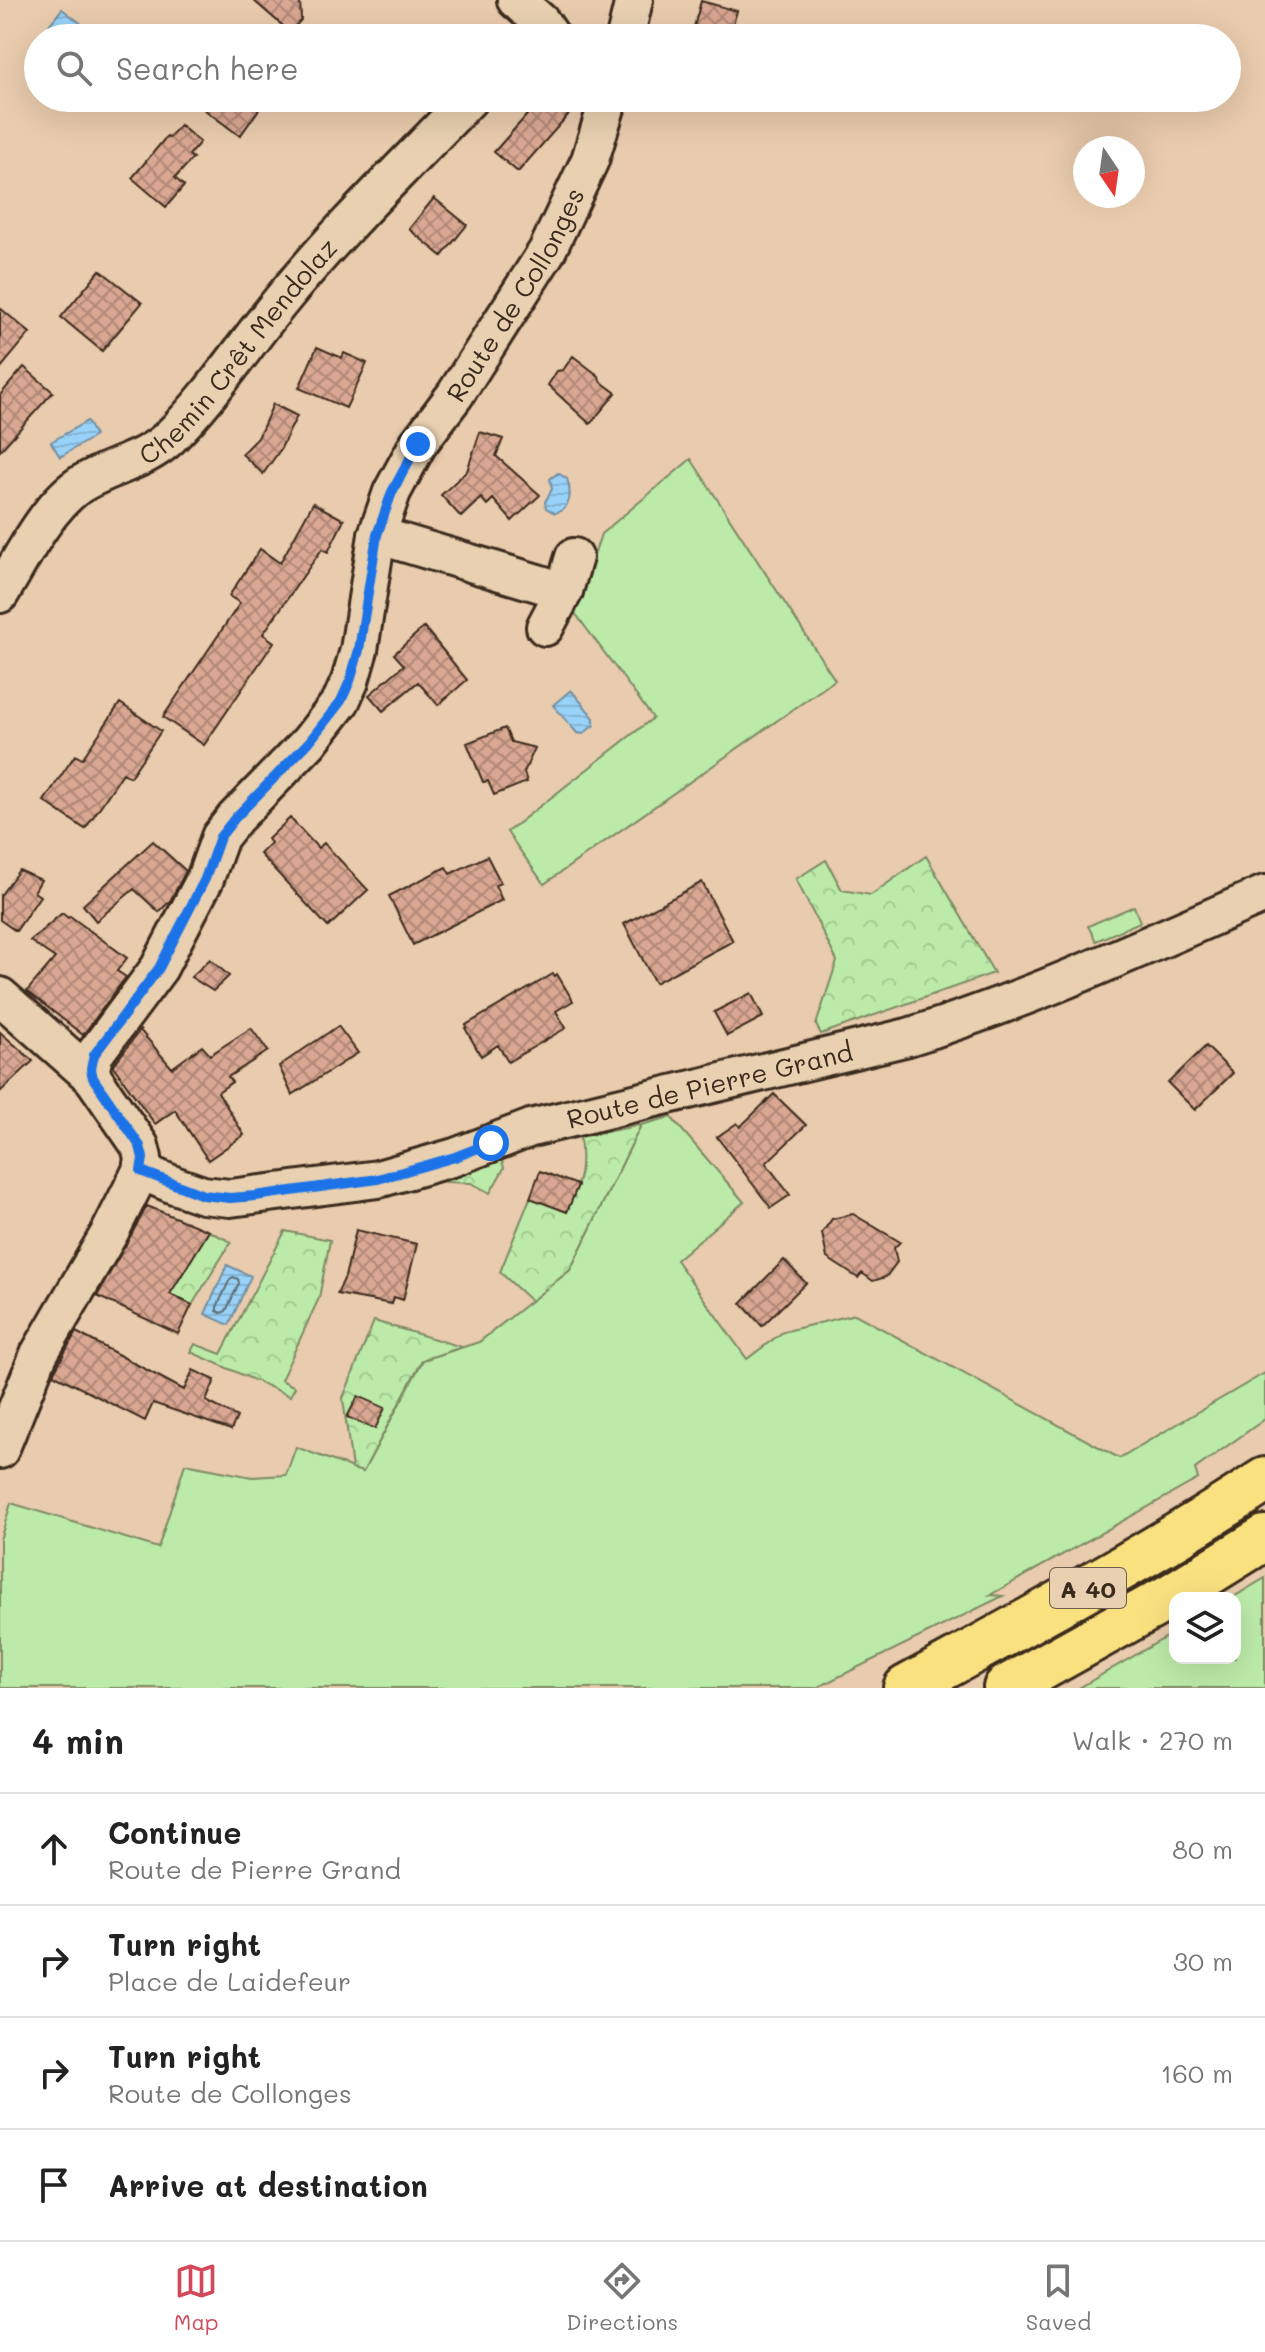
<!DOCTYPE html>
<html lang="en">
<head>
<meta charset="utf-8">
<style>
  body { margin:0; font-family:Mali,sans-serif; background:#f6f6f6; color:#222 }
  .controls { position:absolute; right:24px; bottom:24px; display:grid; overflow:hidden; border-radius:16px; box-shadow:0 8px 32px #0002 }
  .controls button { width:72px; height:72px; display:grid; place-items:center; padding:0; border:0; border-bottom:2px solid #e0e0e0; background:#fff; color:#222; font:40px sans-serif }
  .compass { position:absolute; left:1073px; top:136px; width:72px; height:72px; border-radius:50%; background:#fff; box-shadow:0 8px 32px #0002; rotate:167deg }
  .stop { position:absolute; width:24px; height:24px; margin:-18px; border:6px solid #1a73e8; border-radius:50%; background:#fff }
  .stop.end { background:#1a73e8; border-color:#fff; box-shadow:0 2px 8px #0008 }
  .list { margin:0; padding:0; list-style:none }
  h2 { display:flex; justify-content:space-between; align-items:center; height:104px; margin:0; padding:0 32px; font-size:34px }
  h2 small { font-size:26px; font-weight:400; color:#767676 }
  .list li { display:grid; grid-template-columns:52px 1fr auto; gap:24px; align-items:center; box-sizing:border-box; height:112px; padding:0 32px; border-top:2px solid #e0e0e0 }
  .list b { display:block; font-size:30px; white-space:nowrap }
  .list p { margin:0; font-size:26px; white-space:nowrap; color:#767676 }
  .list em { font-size:26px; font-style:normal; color:#767676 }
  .icon { flex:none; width:44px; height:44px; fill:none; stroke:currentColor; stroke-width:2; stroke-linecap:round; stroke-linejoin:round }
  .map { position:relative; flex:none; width:1265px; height:1688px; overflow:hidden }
  .search { position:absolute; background:#fff; box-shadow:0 8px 32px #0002; left:24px; right:24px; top:24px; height:88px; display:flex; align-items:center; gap:20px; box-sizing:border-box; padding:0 28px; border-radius:44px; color:#767676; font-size:30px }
  .sheet { height:552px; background:#fff }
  nav { display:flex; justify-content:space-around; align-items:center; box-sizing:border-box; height:112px; border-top:2px solid #e0e0e0; background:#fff; font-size:22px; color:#767676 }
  nav a { display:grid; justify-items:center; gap:4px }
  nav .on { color:#d1495b }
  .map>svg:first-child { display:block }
  .green { fill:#bceba9; stroke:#7c8a64; stroke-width:2 }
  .forest { fill:url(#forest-crowns); stroke:#7c8a64; stroke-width:2 }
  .water { fill:url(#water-rules); stroke:#738fa1; stroke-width:2 }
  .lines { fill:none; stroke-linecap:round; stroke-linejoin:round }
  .shore { stroke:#606d75; stroke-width:2 }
  .building { fill:url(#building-cross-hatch); stroke:#3b2a1e; stroke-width:2 }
  .minor-casing { stroke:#3b2a1e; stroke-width:42 }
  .highway-casing { stroke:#3b2a1e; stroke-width:50 }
  .minor { stroke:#e8d0b0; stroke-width:36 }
  .highway { stroke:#fae180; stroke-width:44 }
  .route { stroke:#1a73e8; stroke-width:10 }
  .labels { text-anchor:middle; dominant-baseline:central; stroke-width:6; stroke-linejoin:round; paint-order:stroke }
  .shield { fill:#e8d0b0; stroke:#6f5c4a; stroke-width:2 }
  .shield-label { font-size:24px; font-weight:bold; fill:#3b2a1e }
  .street-label { font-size:26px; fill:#3b2a1e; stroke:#e8d0b0 }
</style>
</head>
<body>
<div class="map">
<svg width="1265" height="1688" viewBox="0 0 1265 1688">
  <defs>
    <pattern id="forest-crowns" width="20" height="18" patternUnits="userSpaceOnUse" patternTransform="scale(2)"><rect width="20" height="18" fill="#bceba9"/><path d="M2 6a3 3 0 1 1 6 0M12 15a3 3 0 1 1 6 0" fill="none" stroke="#a2ca91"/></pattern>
    <pattern id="water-rules" width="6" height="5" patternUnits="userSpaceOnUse" patternTransform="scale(2)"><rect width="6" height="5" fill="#98d2f8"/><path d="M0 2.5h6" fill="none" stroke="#84b4d4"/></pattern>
    <pattern id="building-cross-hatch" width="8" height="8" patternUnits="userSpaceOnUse" patternTransform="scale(2)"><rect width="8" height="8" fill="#d9a792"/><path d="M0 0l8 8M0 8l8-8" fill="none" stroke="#b18877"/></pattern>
  </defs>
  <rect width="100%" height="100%" fill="#e9cbad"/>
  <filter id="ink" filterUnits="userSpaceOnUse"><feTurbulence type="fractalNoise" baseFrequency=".0125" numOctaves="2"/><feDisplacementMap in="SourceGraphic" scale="16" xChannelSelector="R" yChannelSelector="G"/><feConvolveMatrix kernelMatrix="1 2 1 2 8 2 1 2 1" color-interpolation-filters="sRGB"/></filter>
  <g filter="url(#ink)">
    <path class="green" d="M 691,459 L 835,680 L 544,884 L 507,832 L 653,718 L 575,613 L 601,534 Z
      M 1134,906 L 1140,922 L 1096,941 L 1088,926 Z
      M 671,1117 L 744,1202 L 676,1260 L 747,1359 L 783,1332 L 855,1314 L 1119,1458 L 1265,1373 L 1265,1419 L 1195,1469 L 1198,1479 L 990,1595 L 1003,1596 L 816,1688 L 0,1688 L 0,1540 L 11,1503 L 158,1548 L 185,1464 L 252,1477 L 286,1475 L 296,1447 L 363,1472 L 423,1360 L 479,1342 L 570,1270 L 641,1125 Z
      M 1265,1578 L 1265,1688 L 1079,1688 L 1175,1632 L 1175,1658 L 1235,1658 L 1235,1598 L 1232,1598 Z"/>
    <path class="forest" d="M 926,856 L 994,973 L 821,1034 L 816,1025 L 837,961 L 796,879 L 826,860 L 842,890 L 871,895 Z
      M 641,1125 L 570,1270 L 531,1301 L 500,1272 L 530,1198 L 567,1212 C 580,1181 584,1170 580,1137 Z
      M 500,1154 L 504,1168 L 490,1193 L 471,1183 L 446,1182 L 443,1176 Z
      M 209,1231 L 231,1242 L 192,1305 L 170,1294 Z
      M 285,1231 L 330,1240 L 319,1298 L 281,1380 L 295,1387 L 290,1396 L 191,1352 L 195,1344 L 221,1354 Z
      M 374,1321 L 462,1347 L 422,1360 L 363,1472 L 352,1469 L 343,1398 Z"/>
    <path class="water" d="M 62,9 L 92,32 L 87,38 L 66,38 L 49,25 Z
      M 87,421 L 95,436 L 60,457 L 51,442 Z
      M 558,473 L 567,479 C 572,493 571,510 555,513 L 546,508 L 545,502 L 552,489 L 550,479 Z
      M 571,690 L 594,718 L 594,725 L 583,734 L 577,733 L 553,705 Z
      M 227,1265 L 251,1276 L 229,1325 L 205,1314 Z"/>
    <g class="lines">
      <path class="shore" d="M 233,1277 L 238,1279 L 239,1283 L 226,1311 L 221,1313 L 217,1311 L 217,1307 L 230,1279 Z"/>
    </g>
    <path class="building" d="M 253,0 L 300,0 L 301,20 L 290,32 Z
      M 701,1 L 737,11 L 729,38 L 691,38 Z
      M 189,98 L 267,98 L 240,136 Z
      M 542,98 L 583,98 L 518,172 L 494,152 Z
      M 180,125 L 200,142 L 189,155 L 193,158 L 175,178 L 184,186 L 166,207 L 132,178 L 167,136 L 169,138 Z
      M 434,198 L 467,225 L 442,256 L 409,229 Z
      M 100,270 L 142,303 L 102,351 L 61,317 Z
      M 0,308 L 30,333 L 0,369 Z
      M 317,347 L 342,358 L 344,353 L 367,363 L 346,408 L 299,388 Z
      M 573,356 L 599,376 L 600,381 L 616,393 L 590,424 L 548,385 L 557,371 L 563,370 Z
      M 24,367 L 53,392 L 0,451 L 0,395 Z
      M 273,404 L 297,416 L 280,450 L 263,474 L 242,454 L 258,438 Z
      M 480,432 L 503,439 L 496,456 L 540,495 L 512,521 L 493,499 L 487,505 L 481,498 L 461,517 L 441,495 L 467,471 Z
      M 313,503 L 344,520 L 328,552 L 322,549 L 263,634 L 274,642 L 204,745 L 163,717 L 240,603 L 229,596 L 260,549 L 280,563 Z
      M 424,627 L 467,680 L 438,705 L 418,682 L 383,711 L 369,695 L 404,665 L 394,654 Z
      M 120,703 L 161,731 L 130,777 L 123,773 L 85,829 L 44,801 L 75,755 L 82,759 Z
      M 505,728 L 511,742 L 535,748 L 524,772 L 527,782 L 494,795 L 488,781 L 483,782 L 467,743 Z
      M 290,818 L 318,848 L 324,843 L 368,890 L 328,927 L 260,854 L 271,843 L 268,839 Z
      M 153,841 L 186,871 L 170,901 L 159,912 L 134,889 L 96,921 L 83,905 Z
      M 487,856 L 501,883 L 495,885 L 502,900 L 413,945 L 389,896 L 446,867 L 450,874 Z
      M 19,870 L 41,880 L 34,892 L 40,896 L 16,931 L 0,920 L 0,896 Z
      M 702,882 L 733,941 L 655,983 L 624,924 Z
      M 62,913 L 68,918 L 70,916 L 127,958 L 117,971 L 126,977 L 83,1035 L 27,991 L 55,958 L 30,941 Z
      M 210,959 L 229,976 L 213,991 L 191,977 Z
      M 553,974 L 555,976 L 557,974 L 573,1001 L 556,1011 L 566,1028 L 508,1062 L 498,1045 L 481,1056 L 465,1028 L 467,1027 L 466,1025 Z
      M 751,993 L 763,1017 L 727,1036 L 714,1012 Z
      M 338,1026 L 358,1053 L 292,1095 L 279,1066 Z
      M 251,1028 L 268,1051 L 228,1077 L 232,1082 L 218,1092 L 244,1135 L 208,1160 L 175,1110 L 155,1124 L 113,1066 L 140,1030 L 172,1068 L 202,1046 L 210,1055 Z
      M 0,1032 L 33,1061 L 0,1092 Z
      M 1206,1046 L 1233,1073 L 1195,1110 L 1168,1083 Z
      M 774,1094 L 806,1125 L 766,1163 L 790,1195 L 771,1208 L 717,1137 L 737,1123 L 740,1127 Z
      M 540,1171 L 578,1185 L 567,1212 L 530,1198 Z
      M 147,1206 L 209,1231 L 170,1294 L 192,1305 L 178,1334 L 97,1296 Z
      M 853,1214 L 900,1242 L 894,1248 L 897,1262 L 886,1277 L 873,1281 L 862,1273 L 858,1278 L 827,1258 L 822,1233 L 832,1219 Z
      M 356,1230 L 417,1244 L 403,1300 L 394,1297 L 392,1304 L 337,1294 L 345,1277 Z
      M 784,1260 L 806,1283 L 762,1326 L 741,1303 Z
      M 76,1332 L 184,1390 L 193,1370 L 215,1380 L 206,1401 L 237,1417 L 231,1430 L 153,1403 L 145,1421 L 53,1374 Z
      M 358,1396 L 385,1408 L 375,1429 L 347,1417 Z"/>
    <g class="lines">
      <defs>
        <g id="minor">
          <path d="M 516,0 L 541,22 L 552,38"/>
          <path d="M 625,38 L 634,0"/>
          <path d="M 377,535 L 564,591"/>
          <path id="s1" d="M 0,594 C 20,561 46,508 78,486 C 106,467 144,462 169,438 C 211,397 243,347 280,302 C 338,230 406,165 470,98"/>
          <path d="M 545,627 L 564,591 L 574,557"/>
          <path d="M 0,996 L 93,1078"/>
          <path id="s2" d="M 141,1171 L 174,1185 L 203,1195 L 230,1198 L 378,1179 L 455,1157 L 531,1128 L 908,1037 C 1031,999 1147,945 1265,894"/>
          <path id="s3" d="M 0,1450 L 39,1354 L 110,1232 L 141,1171 L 143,1158 L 140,1146 L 93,1078 L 91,1069 L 94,1055 L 159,968 L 205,879 L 220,837 L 235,818 L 309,742 L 341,701 L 350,681 L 359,650 L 377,535 L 392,492 L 418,444 L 455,395 L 547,251 L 590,160 L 609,98"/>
        </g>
        <path id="highway" d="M 906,1688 C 1028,1621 1150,1556 1265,1480
          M 1006,1688 L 1173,1595 L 1265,1538"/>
      </defs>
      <use href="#minor" class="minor-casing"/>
      <use href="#highway" class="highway-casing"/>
      <use href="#minor" class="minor"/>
      <use href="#highway" class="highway"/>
    </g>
  </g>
  <g class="lines" filter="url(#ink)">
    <path class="route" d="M 418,444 L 392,492 L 377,535 L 359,650 L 350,681 L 341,701 L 309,742 L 235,818 L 220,837 L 205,879 L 159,968 L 94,1055 L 91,1069 L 93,1078 L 140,1146 L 143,1158 L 141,1171 L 203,1195 L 230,1198 L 255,1196 L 378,1179 L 455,1157 L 491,1143"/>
  </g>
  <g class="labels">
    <rect class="shield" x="1050" y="1568" width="76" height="40" rx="6"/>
    <g class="shield-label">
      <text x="1088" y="1588">A 40</text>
    </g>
    <g class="street-label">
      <text stroke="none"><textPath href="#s3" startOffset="1330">Route de Collonges</textPath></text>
      <text stroke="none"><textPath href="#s1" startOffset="348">Chemin Crêt Mendolaz</textPath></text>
      <text stroke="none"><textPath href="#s2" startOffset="588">Route de Pierre Grand</textPath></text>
    </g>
  </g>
</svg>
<div class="controls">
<button><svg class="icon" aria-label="layers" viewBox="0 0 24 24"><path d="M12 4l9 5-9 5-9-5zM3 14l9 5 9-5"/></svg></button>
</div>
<svg class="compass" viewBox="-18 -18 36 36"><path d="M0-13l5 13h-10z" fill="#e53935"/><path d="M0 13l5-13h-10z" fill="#767676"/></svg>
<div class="stop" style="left:491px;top:1143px"></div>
<div class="stop end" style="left:418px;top:444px"></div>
<div class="search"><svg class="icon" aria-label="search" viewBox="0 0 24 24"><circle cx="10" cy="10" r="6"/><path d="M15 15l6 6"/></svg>Search here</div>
</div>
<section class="sheet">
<h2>4 min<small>Walk · 270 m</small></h2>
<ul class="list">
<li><svg class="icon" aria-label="ahead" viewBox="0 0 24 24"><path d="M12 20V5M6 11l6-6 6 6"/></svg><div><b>Continue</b><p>Route de Pierre Grand</p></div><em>80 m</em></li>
<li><svg class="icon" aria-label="right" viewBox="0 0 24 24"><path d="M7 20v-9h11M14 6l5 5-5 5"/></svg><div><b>Turn right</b><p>Place de Laidefeur</p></div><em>30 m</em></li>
<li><svg class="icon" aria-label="right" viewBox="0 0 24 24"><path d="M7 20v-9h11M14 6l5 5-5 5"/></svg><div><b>Turn right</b><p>Route de Collonges</p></div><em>160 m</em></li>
<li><svg class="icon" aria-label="arrive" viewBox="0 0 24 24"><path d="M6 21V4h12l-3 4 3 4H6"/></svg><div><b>Arrive at destination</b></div></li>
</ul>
</section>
<nav>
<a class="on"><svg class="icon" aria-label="map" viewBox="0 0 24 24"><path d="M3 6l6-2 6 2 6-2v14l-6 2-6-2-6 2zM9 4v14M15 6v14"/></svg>Map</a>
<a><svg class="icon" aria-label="directions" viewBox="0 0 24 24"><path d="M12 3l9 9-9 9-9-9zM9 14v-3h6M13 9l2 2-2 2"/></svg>Directions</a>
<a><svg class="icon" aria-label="saved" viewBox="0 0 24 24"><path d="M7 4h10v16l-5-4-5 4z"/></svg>Saved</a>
</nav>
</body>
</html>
